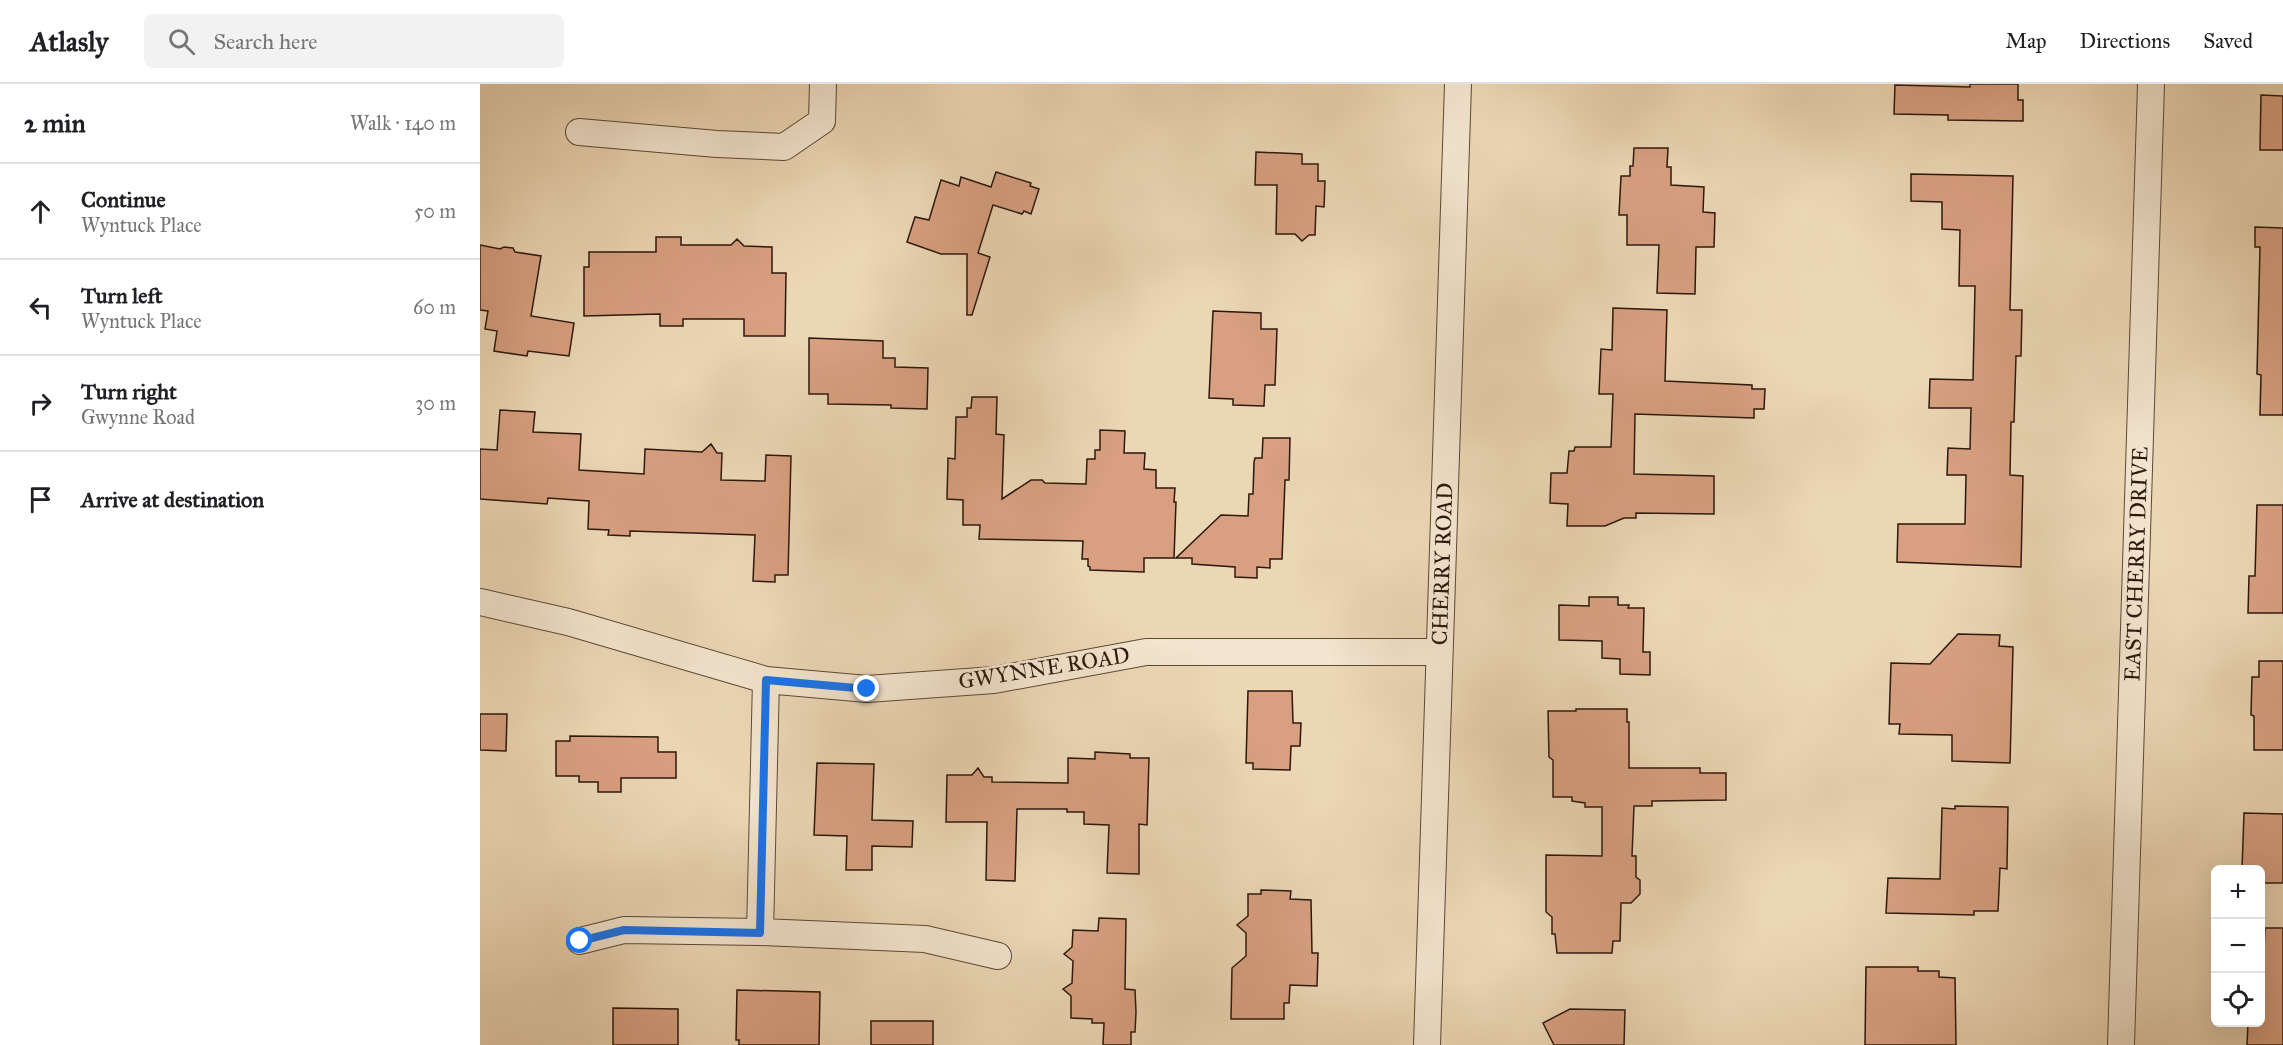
<!DOCTYPE html>
<html lang="en">
<head>
<meta charset="utf-8">
<style>
  body { margin:0; font-family:"IM FELL Great Primer",serif; background:#f2f2f2; color:#202124 }
  .controls { position:absolute; right:18px; bottom:18px; display:grid; overflow:hidden; border-radius:9px; box-shadow:0 6px 24px #0002 }
  .controls button { width:54px; height:54px; display:grid; place-items:center; padding:0; border:0; border-bottom:2px solid #e0e0e0; background:#fff; color:#202124; font:30px sans-serif }
  .stop { position:absolute; width:18px; height:18px; margin:-14px; border:4px solid #1a73e8; border-radius:50%; background:#fff }
  .stop.end { background:#1a73e8; border-color:#fff; box-shadow:0 2px 6px #0008 }
  .list { margin:0; padding:0; list-style:none }
  h2 { display:flex; justify-content:space-between; align-items:center; height:78px; margin:0; padding:0 24px; font-size:26px }
  h2 small { font-size:20px; font-weight:400; color:#757577 }
  .list li { display:grid; grid-template-columns:39px 1fr auto; gap:18px; align-items:center; box-sizing:border-box; height:96px; padding:0 24px; border-top:2px solid #e0e0e0 }
  .list b { display:block; font-size:22px; white-space:nowrap }
  .list p { margin:0; font-size:20px; white-space:nowrap; color:#757577 }
  .list em { font-size:20px; font-style:normal; color:#757577 }
  .icon { flex:none; width:33px; height:33px; fill:none; stroke:currentColor; stroke-width:2; stroke-linecap:round; stroke-linejoin:round }
  .map { position:relative; flex:none; width:1803px; height:961px; overflow:hidden }
  header { display:flex; align-items:center; gap:36px; box-sizing:border-box; height:84px; padding:0 30px; background:#fff; border-bottom:2px solid #e0e0e0 }
  header strong { font-size:28px }
  nav { display:flex; gap:33px; margin-inline-start:auto; font-size:21px }
  .search { width:420px; height:54px; background:#f2f2f2; display:flex; align-items:center; gap:15px; box-sizing:border-box; padding:0 21px; border-radius:9px; color:#757577; font-size:22px }
  main { display:flex }
  aside { flex:1; background:#fff }
  .map>svg:first-child { display:block }
  .building { fill:#d8a081; stroke:#2c180c; stroke-width:1.5 }
  .lines { fill:none; stroke-linecap:round; stroke-linejoin:round }
  .minor-casing { stroke:#5c4836; stroke-width:28 }
  .minor { stroke:#f3e5cf; stroke-width:26 }
  .route { stroke:#1a73e8; stroke-width:8 }
  .labels { text-anchor:middle; dominant-baseline:central; stroke-width:5; stroke-linejoin:round; paint-order:stroke }
  .street-label { font-size:22px; fill:#2c180c; stroke:#f3e5cf }
</style>
</head>
<body>
<header>
<strong>Atlasly</strong>
<div class="search"><svg class="icon" aria-label="search" viewBox="0 0 24 24"><circle cx="10" cy="10" r="6"/><path d="M15 15l6 6"/></svg>Search here</div>
<nav><a>Map</a><a>Directions</a><a>Saved</a></nav>
</header>
<main>
<aside>
<h2>2 min<small>Walk · 140 m</small></h2>
<ul class="list">
<li><svg class="icon" aria-label="ahead" viewBox="0 0 24 24"><path d="M12 20V5M6 11l6-6 6 6"/></svg><div><b>Continue</b><p>Wyntuck Place</p></div><em>50 m</em></li>
<li><svg class="icon" aria-label="left" viewBox="0 0 24 24"><path d="M17 20v-9H6M10 6l-5 5 5 5"/></svg><div><b>Turn left</b><p>Wyntuck Place</p></div><em>60 m</em></li>
<li><svg class="icon" aria-label="right" viewBox="0 0 24 24"><path d="M7 20v-9h11M14 6l5 5-5 5"/></svg><div><b>Turn right</b><p>Gwynne Road</p></div><em>30 m</em></li>
<li><svg class="icon" aria-label="arrive" viewBox="0 0 24 24"><path d="M6 21V4h12l-3 4 3 4H6"/></svg><div><b>Arrive at destination</b></div></li>
</ul>
</aside>
<div class="map">
<svg width="1803" height="961" viewBox="0 0 1803 961">
  <rect width="100%" height="100%" fill="#ecd7b5"/>
  <filter id="stains"><feTurbulence type="fractalNoise" baseFrequency=".00333" numOctaves="4"/><feColorMatrix values="0 0 0 0 .2 0 0 0 0 .09 0 0 0 0 .02 0 0 0 .5 -.17"/></filter>
  <radialGradient id="worn" r=".72"><stop offset=".6" stop-color="#630" stop-opacity="0"/><stop offset="1" stop-color="#630" stop-opacity=".3"/></radialGradient>
  <path class="building" d="M 1490,0 L 1538,0 L 1538,16 L 1543,16 L 1543,37 L 1468,36 L 1468,31 L 1414,30 L 1415,1 L 1490,3 Z
    M 1781,11 L 1803,12 L 1803,66 L 1780,66 Z
    M 1154,64 L 1188,64 L 1187,83 L 1191,83 L 1191,101 L 1224,103 L 1223,128 L 1235,129 L 1234,163 L 1216,163 L 1215,210 L 1177,209 L 1179,161 L 1147,161 L 1147,131 L 1139,131 L 1141,92 L 1150,92 L 1150,82 L 1153,82 Z
    M 776,68 L 822,70 L 822,80 L 838,80 L 838,97 L 845,97 L 844,123 L 836,122 L 835,151 L 829,151 L 822,157 L 815,150 L 796,150 L 797,101 L 775,101 Z
    M 516,88 L 551,99 L 550,102 L 559,105 L 551,130 L 544,127 L 542,130 L 513,121 L 498,169 L 510,173 L 492,231 L 487,231 L 487,170 L 461,170 L 427,158 L 435,133 L 449,136 L 461,96 L 479,102 L 481,93 L 511,103 Z
    M 1431,90 L 1533,92 L 1530,226 L 1542,226 L 1541,272 L 1536,272 L 1534,338 L 1531,338 L 1530,391 L 1543,392 L 1541,483 L 1417,478 L 1418,440 L 1485,440 L 1486,391 L 1467,391 L 1468,364 L 1490,365 L 1491,324 L 1449,324 L 1450,295 L 1493,296 L 1495,202 L 1479,202 L 1480,146 L 1462,145 L 1462,118 L 1431,117 Z
    M 1775,143 L 1803,144 L 1803,331 L 1780,331 L 1781,291 L 1777,290 L 1780,163 L 1775,163 Z
    M 176,153 L 201,153 L 201,161 L 251,161 L 257,155 L 264,162 L 292,163 L 292,189 L 306,189 L 305,252 L 264,252 L 264,235 L 203,235 L 203,242 L 180,242 L 180,230 L 104,232 L 104,183 L 109,183 L 109,168 L 176,168 Z
    M 0,161 L 20,165 L 24,163 L 33,164 L 35,168 L 61,172 L 51,232 L 94,239 L 89,272 L 48,267 L 47,272 L 14,267 L 17,247 L 5,245 L 8,227 L 0,226 Z
    M 1133,224 L 1187,226 L 1185,297 L 1272,301 L 1272,305 L 1285,305 L 1284,325 L 1274,325 L 1274,334 L 1155,330 L 1154,390 L 1234,392 L 1234,430 L 1156,429 L 1156,434 L 1144,434 L 1125,442 L 1087,442 L 1088,420 L 1070,419 L 1071,389 L 1087,389 L 1089,367 L 1094,367 L 1095,363 L 1131,363 L 1133,310 L 1119,310 L 1121,265 L 1132,266 Z
    M 733,227 L 781,229 L 781,245 L 797,245 L 795,301 L 785,301 L 784,322 L 753,321 L 753,315 L 729,314 Z
    M 329,254 L 403,257 L 403,274 L 415,274 L 415,283 L 448,284 L 447,325 L 411,324 L 411,321 L 348,320 L 348,310 L 329,310 Z
    M 492,313 L 517,313 L 516,350 L 524,351 L 522,415 L 551,396 L 562,396 L 565,399 L 606,400 L 607,375 L 615,375 L 615,366 L 620,366 L 620,346 L 645,347 L 644,369 L 665,369 L 664,385 L 676,386 L 676,404 L 695,404 L 694,418 L 696,418 L 694,474 L 664,474 L 664,488 L 610,486 L 610,483 L 608,482 L 608,475 L 602,475 L 603,457 L 499,455 L 500,441 L 483,441 L 483,416 L 467,415 L 468,374 L 475,375 L 476,333 L 487,333 L 487,324 L 491,324 Z
    M 20,326 L 55,328 L 53,348 L 101,350 L 99,386 L 164,390 L 165,365 L 222,368 L 231,360 L 237,369 L 242,369 L 241,396 L 285,397 L 286,371 L 311,372 L 308,491 L 295,491 L 295,498 L 273,497 L 275,451 L 150,447 L 150,452 L 128,451 L 129,446 L 108,445 L 109,417 L 68,414 L 67,420 L 0,415 L 0,365 L 17,366 Z
    M 783,354 L 810,354 L 809,396 L 805,396 L 802,475 L 790,475 L 790,484 L 777,483 L 777,494 L 755,493 L 755,483 L 712,480 L 712,474 L 696,474 L 741,431 L 768,432 L 769,410 L 773,410 L 774,378 L 775,374 L 782,374 Z
    M 1777,421 L 1803,421 L 1803,529 L 1768,529 L 1769,492 L 1775,492 Z
    M 1109,513 L 1138,513 L 1138,521 L 1149,521 L 1148,524 L 1164,524 L 1163,568 L 1170,568 L 1170,591 L 1140,590 L 1140,575 L 1122,574 L 1122,557 L 1079,556 L 1079,521 L 1109,522 Z
    M 1478,550 L 1520,551 L 1519,562 L 1533,563 L 1530,679 L 1472,677 L 1472,651 L 1419,650 L 1420,640 L 1409,640 L 1411,579 L 1450,580 Z
    M 1779,577 L 1803,577 L 1803,666 L 1774,666 L 1774,632 L 1771,631 L 1772,593 L 1779,593 Z
    M 768,607 L 812,607 L 813,639 L 821,639 L 820,662 L 811,662 L 810,686 L 773,685 L 773,679 L 766,679 Z
    M 1096,625 L 1147,625 L 1147,638 L 1149,638 L 1149,684 L 1220,684 L 1220,689 L 1246,689 L 1246,716 L 1172,717 L 1172,722 L 1154,722 L 1152,772 L 1156,772 L 1156,793 L 1160,796 L 1160,810 L 1151,819 L 1141,819 L 1140,857 L 1133,857 L 1132,869 L 1077,869 L 1075,850 L 1072,850 L 1072,833 L 1066,828 L 1066,771 L 1122,772 L 1122,723 L 1105,723 L 1105,719 L 1092,717 L 1092,713 L 1073,713 L 1073,676 L 1069,673 L 1068,627 L 1096,627 Z
    M 0,630 L 27,630 L 26,667 L 0,666 Z
    M 90,652 L 178,653 L 178,668 L 196,668 L 196,694 L 141,694 L 141,708 L 118,708 L 118,698 L 99,698 L 99,692 L 76,692 L 76,657 L 90,657 Z
    M 615,668 L 650,670 L 650,674 L 669,674 L 667,741 L 659,740 L 659,790 L 627,789 L 629,741 L 604,740 L 604,728 L 587,728 L 587,725 L 537,725 L 535,797 L 506,796 L 507,738 L 466,738 L 467,691 L 492,691 L 498,684 L 504,693 L 512,693 L 512,698 L 588,699 L 588,674 L 615,675 Z
    M 337,679 L 394,680 L 392,736 L 433,737 L 432,763 L 392,762 L 392,786 L 366,786 L 367,752 L 334,751 Z
    M 1475,722 L 1528,723 L 1527,785 L 1520,784 L 1518,827 L 1494,827 L 1494,831 L 1406,829 L 1408,794 L 1460,795 L 1462,724 L 1475,725 Z
    M 1764,729 L 1803,730 L 1803,799 L 1780,799 L 1780,786 L 1762,786 Z
    M 781,806 L 811,807 L 810,815 L 831,816 L 832,869 L 838,869 L 837,902 L 810,901 L 809,919 L 804,919 L 804,935 L 751,935 L 752,884 L 766,872 L 766,849 L 757,841 L 768,832 L 768,810 L 781,810 Z
    M 619,834 L 646,835 L 645,905 L 655,906 L 656,928 L 655,948 L 651,948 L 651,961 L 623,961 L 624,939 L 612,939 L 612,935 L 591,934 L 591,912 L 583,905 L 592,899 L 593,877 L 584,870 L 592,863 L 593,846 L 618,847 Z
    M 1785,844 L 1803,844 L 1803,961 L 1767,961 L 1768,939 L 1780,939 L 1780,888 L 1783,888 Z
    M 1386,883 L 1438,883 L 1438,887 L 1459,887 L 1459,893 L 1475,894 L 1476,961 L 1385,961 Z
    M 257,906 L 340,908 L 339,961 L 259,961 L 259,956 L 256,956 Z
    M 133,924 L 198,925 L 198,961 L 133,961 Z
    M 1090,925 L 1145,926 L 1144,961 L 1074,961 L 1063,939 Z
    M 391,937 L 453,937 L 453,961 L 391,961 Z"/>
  <g class="lines">
    <defs>
      <path id="minor" d="M 99,48 L 237,60 L 304,63 L 342,37 L 343,0
        M 0,518 L 88,538 L 286,596 L 387,605 L 514,596 L 666,568 L 959,568
        M 280,848 L 286,596
        M 100,857 L 144,846 L 280,848 L 445,855 L 518,872
        M 947,961 L 978,0
        M 1641,961 L 1671,0"/>
    </defs>
    <use href="#minor" class="minor-casing"/>
    <use href="#minor" class="minor"/>
  </g>
  <g class="lines">
    <path class="route" d="M 100,857 L 144,846 L 280,849 L 286,596 L 387,605"/>
  </g>
  <g class="labels">
    <g class="street-label">
      <text transform="translate(962 480) rotate(-88)">CHERRY ROAD</text>
      <text transform="translate(1656 480) rotate(-88)">EAST CHERRY DRIVE</text>
      <text transform="translate(564 584) rotate(-9)">GWYNNE ROAD</text>
    </g>
  </g>
  <rect width="100%" height="100%" filter="url(#stains)"/>
  <rect width="100%" height="100%" fill="url(#worn)"/>
</svg>
<div class="controls">
<button>+</button>
<button>−</button>
<button><svg class="icon" aria-label="locate" viewBox="0 0 24 24"><circle cx="12" cy="12" r="6"/><path d="M12 2v4M12 18v4M2 12h4M18 12h4"/></svg></button>
</div>
<div class="stop" style="left:100px;top:857px"></div>
<div class="stop end" style="left:387px;top:605px"></div>
</div>
</main>
</body>
</html>
